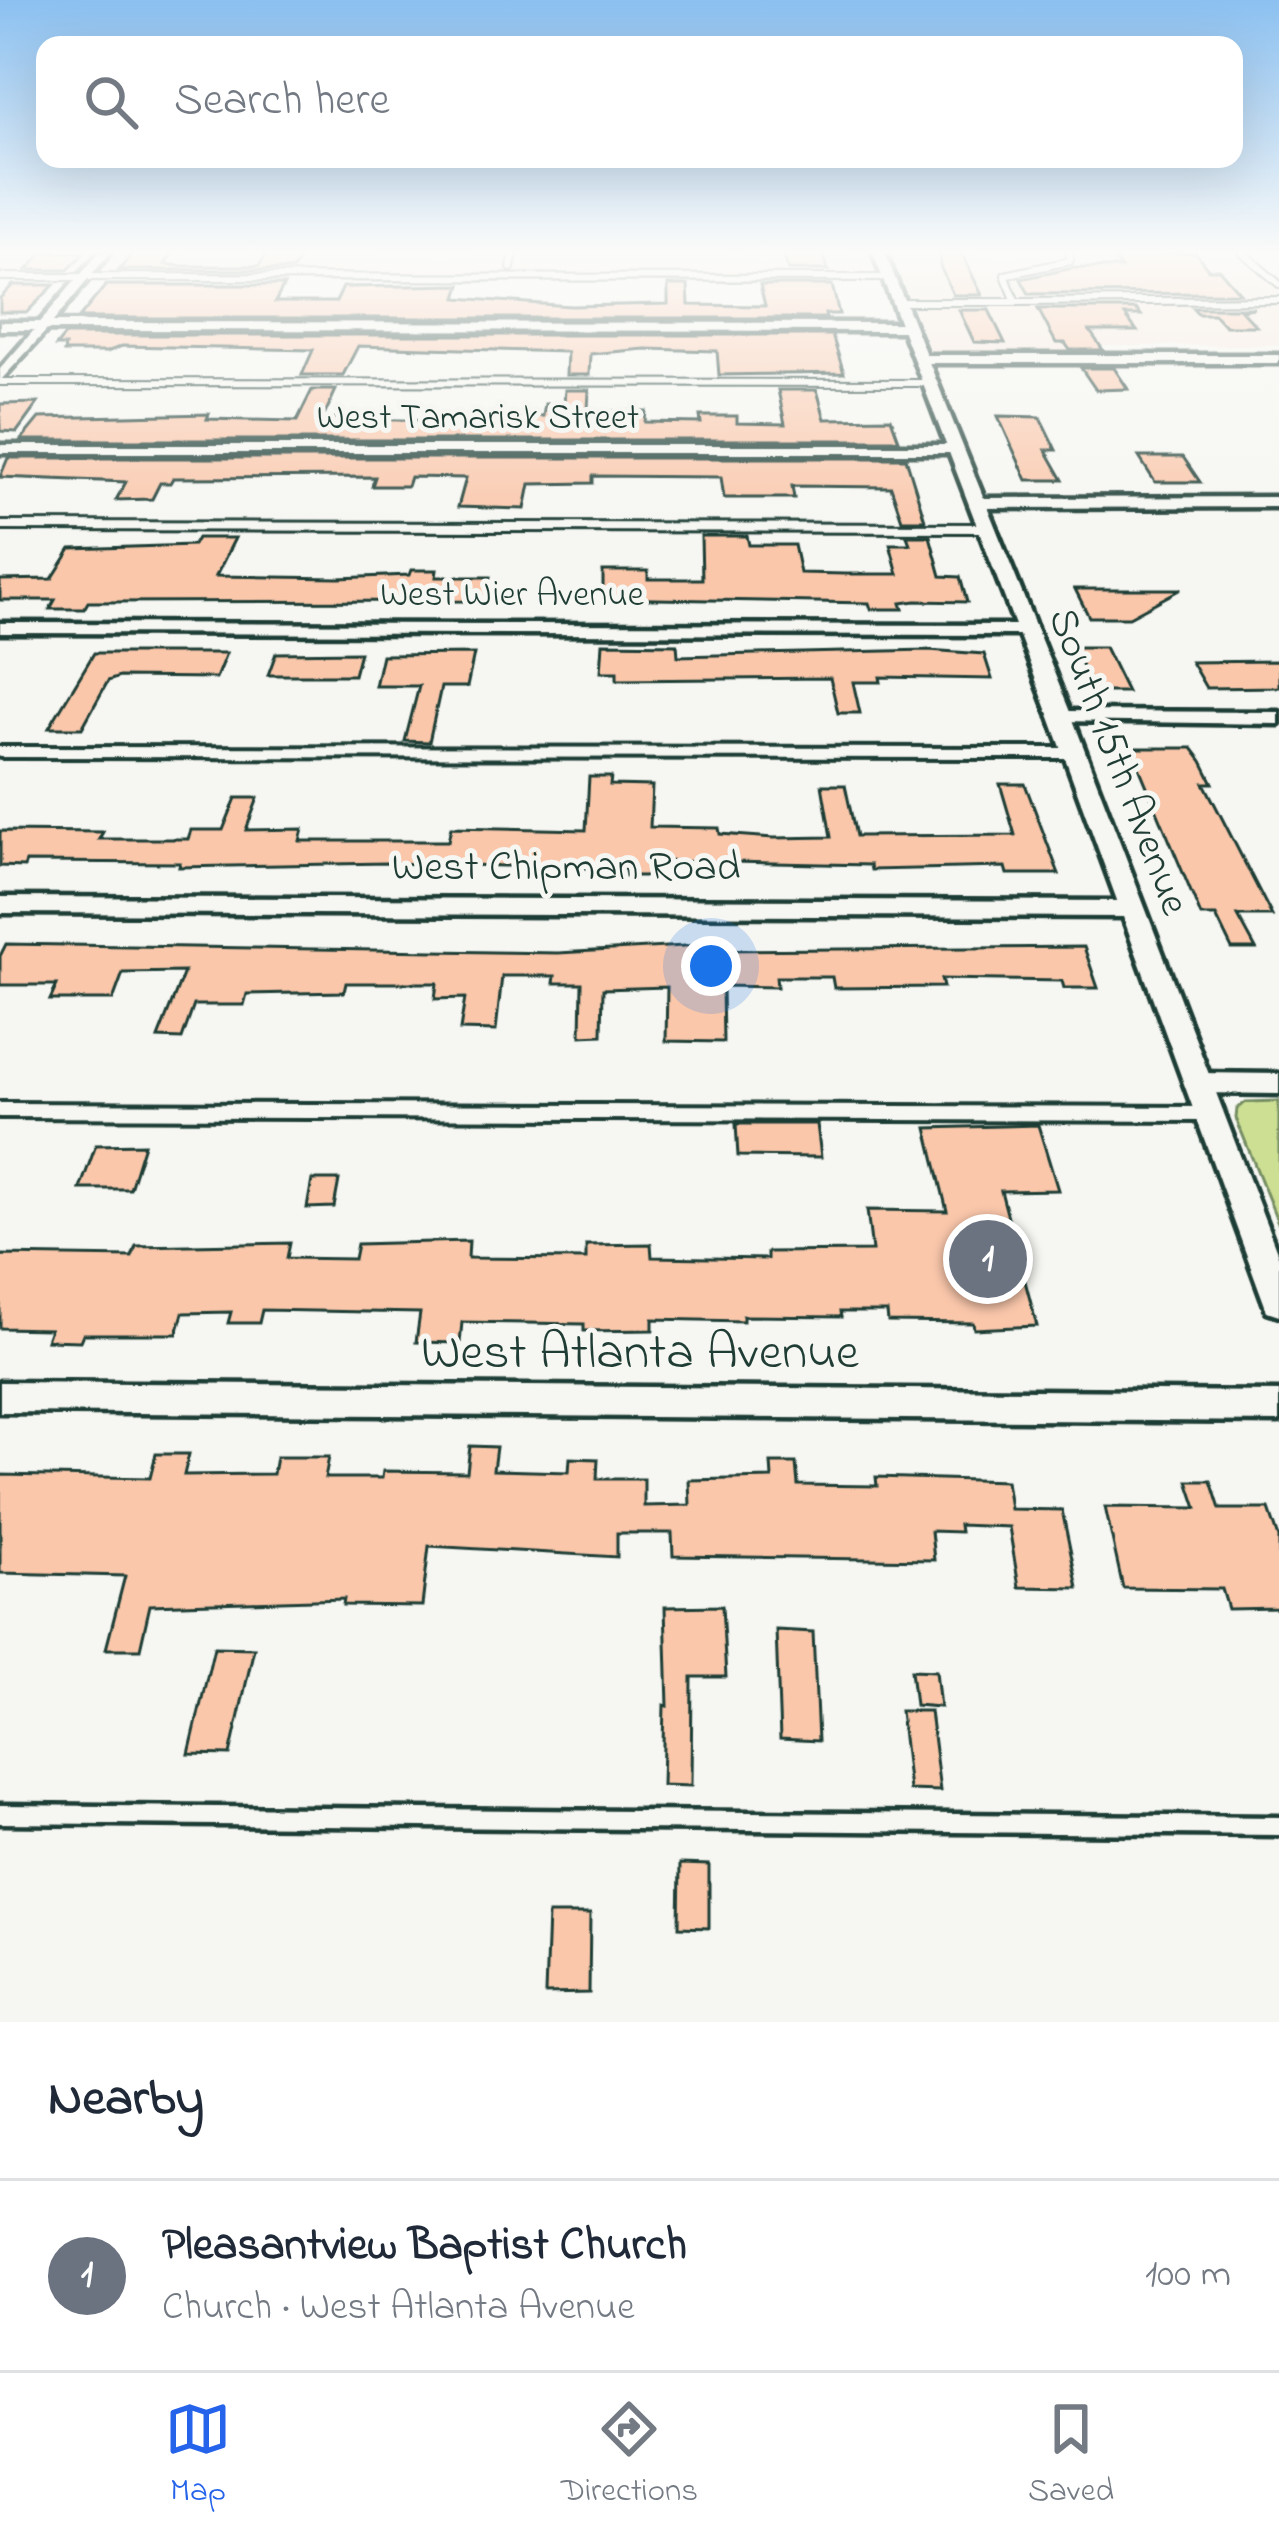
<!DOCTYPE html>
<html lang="en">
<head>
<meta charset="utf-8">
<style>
  body { margin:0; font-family:"Indie Flower",sans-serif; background:#f2f2f3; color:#1f2937 }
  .you { position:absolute; left:711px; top:966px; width:42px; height:42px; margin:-30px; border:9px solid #fff; border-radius:50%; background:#1a73e8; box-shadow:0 0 0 18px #1a73e833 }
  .badge { display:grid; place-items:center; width:78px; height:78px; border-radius:50%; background:#2563eb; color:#fff; font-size:39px; font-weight:700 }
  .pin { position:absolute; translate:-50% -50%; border:6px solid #fff; box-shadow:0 3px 12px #0006 }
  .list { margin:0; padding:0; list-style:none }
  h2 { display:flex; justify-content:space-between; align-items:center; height:156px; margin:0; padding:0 48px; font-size:51px }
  h2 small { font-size:39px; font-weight:400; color:#747a83 }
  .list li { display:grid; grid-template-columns:78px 1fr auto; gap:36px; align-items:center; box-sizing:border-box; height:192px; padding:0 48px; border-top:3px solid #e0e1e3 }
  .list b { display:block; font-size:45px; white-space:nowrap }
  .list p { margin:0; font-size:39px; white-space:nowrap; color:#747a83 }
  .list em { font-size:39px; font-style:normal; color:#747a83 }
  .icon { flex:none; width:66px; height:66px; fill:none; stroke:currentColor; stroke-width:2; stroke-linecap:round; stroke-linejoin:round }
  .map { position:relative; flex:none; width:1279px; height:2022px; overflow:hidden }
  .search { position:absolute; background:#fff; box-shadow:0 12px 48px #0002; left:36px; right:36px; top:36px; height:132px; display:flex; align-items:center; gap:30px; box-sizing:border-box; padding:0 42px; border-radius:24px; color:#747a83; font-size:45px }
  .sheet { height:348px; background:#fff }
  nav { display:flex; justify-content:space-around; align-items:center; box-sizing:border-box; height:168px; border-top:3px solid #e0e1e3; background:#fff; font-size:33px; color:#747a83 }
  nav a { display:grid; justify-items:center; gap:6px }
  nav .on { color:#2563eb }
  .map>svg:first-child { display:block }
  .built { fill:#f7e8dd }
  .green { fill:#cddf93; stroke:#768e64; stroke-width:3 }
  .building { fill:#fac7ab; stroke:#1f3d34; stroke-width:3 }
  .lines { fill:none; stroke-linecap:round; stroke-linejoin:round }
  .service-far4-casing { stroke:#1f3d34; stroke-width:10 }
  .service-far3-casing { stroke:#1f3d34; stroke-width:14 }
  .service-far2-casing { stroke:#1f3d34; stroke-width:18 }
  .service-far1-casing { stroke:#1f3d34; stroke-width:22 }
  .service-casing { stroke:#1f3d34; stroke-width:27 }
  .minor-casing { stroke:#1f3d34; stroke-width:9 }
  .tertiary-casing { stroke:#1f3d34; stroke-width:9 }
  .service-far4 { stroke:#f6f6f2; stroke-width:6 }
  .service-far3 { stroke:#f6f6f2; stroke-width:8 }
  .service-far2 { stroke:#f6f6f2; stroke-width:10 }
  .service-far1 { stroke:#f6f6f2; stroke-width:14 }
  .service { stroke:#f6f6f2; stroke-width:18 }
  .minor { fill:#f6f6f2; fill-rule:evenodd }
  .tertiary { fill:#f6f6f2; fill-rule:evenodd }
  .labels { text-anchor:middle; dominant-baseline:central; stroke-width:10; stroke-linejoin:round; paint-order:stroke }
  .far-street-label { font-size:36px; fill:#1f3d34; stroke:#f6f6f2 }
  .street-label { font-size:42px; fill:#1f3d34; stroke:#f6f6f2 }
  .near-street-label { font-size:51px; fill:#1f3d34; stroke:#f6f6f2 }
</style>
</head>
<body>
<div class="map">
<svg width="1279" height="2022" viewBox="0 0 1279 2022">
  <rect width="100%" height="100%" fill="#f6f6f2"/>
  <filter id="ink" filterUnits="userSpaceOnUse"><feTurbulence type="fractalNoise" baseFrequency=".00833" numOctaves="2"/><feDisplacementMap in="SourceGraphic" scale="24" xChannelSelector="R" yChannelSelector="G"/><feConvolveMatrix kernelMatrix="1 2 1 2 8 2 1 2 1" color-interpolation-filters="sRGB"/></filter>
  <g filter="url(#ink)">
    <path class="built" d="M 0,253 L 869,253 L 879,275 L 0,275 Z
      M 891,253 L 1255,253 L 1279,277 L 1279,345 L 1090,346 L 1094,354 L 935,353 L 930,351 Z"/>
    <path class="green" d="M 1279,1101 L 1279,1225 L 1236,1118 L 1237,1109 L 1246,1102 Z"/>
    <path class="building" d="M 43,253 L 84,253 L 68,270 L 27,270 Z
      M 133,253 L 173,253 L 165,264 L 181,266 L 259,266 L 267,253 L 303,253 L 293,270 L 119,270 Z
      M 783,253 L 823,253 L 828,270 L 788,270 Z
      M 1110,253 L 1196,253 L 1208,269 L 1219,269 L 1240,293 L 1029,294 L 1021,279 L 1073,268 L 1121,268 Z
      M 940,254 L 962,254 L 982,295 L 953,295 L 940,266 Z
      M 13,285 L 54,285 L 27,312 L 0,312 L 0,298 Z
      M 106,285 L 284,285 L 275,302 L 336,302 L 343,287 L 461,285 L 457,298 L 571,306 L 668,304 L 668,285 L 688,285 L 689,305 L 765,306 L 760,285 L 832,285 L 839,314 L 825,314 L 826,318 L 79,318 Z
      M 1193,308 L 1254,308 L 1241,310 L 1256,326 L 1225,326 L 1214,314 L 1198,314 Z
      M 1038,309 L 1136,309 L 1141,315 L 1125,315 L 1137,331 L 1090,331 L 1103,350 L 1070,350 L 1065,343 L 1056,343 Z
      M 959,310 L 989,310 L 1005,343 L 974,342 Z
      M 65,335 L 832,335 L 844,373 L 719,375 L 717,351 L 645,349 L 590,354 L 589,375 L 566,375 L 567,352 L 358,346 L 343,375 L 302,375 L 313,350 L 122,346 L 107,352 L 64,352 L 65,346 L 56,346 Z
      M 1081,368 L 1114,368 L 1128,389 L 1096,390 Z
      M 312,390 L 336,390 L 323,418 L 437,421 L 543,416 L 545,404 L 564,404 L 565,390 L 589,390 L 588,411 L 646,411 L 645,422 L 701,423 L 700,416 L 737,416 L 737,423 L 785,424 L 778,390 L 817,390 L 825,419 L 891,418 L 899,440 L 21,440 L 39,418 L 209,414 L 207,419 L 297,421 Z
      M 38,403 L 17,432 L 0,431 L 0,404 Z
      M 998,416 L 1040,417 L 1056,450 L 1046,450 L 1063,480 L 1027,480 Z
      M 1139,457 L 1183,457 L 1200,482 L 1155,482 Z
      M 8,458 L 906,458 L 925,520 L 902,520 L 891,487 L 792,486 L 794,498 L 724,498 L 721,477 L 593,476 L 593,483 L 530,484 L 525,509 L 458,507 L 466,478 L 410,477 L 407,486 L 372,486 L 375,477 L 173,478 L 170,483 L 160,483 L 152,499 L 116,500 L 126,482 L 0,477 Z
      M 701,536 L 747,536 L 749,545 L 794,545 L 800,573 L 845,574 L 898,574 L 890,544 L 910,544 L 907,536 L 930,536 L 941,576 L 960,577 L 967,602 L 916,601 L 901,603 L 903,609 L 871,609 L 869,603 L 603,598 L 603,571 L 648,571 L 648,579 L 702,579 Z
      M 197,538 L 235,538 L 216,576 L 339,578 L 409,575 L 411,570 L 437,570 L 436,577 L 490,577 L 486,601 L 88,602 L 84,609 L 50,609 L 55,600 L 0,600 L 0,580 L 52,579 L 71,549 L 193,545 Z
      M 1075,589 L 1181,589 L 1129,617 L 1089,617 Z
      M 603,643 L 677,644 L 678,656 L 928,650 L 984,654 L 992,679 L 880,677 L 881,682 L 853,682 L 860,713 L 838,713 L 830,678 L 617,680 L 617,672 L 601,672 Z
      M 1073,647 L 1105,647 L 1127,692 L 1094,692 Z
      M 360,652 L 354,675 L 268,675 L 276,653 Z
      M 94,653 L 226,653 L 216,678 L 119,677 L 108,681 L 82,728 L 49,728 Z
      M 474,654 L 467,687 L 441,687 L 429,742 L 405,741 L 419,686 L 375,686 L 382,655 Z
      M 1279,661 L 1279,687 L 1206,688 L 1191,662 Z
      M 1131,748 L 1192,748 L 1202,761 L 1213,783 L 1204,783 L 1272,916 L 1238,916 L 1256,949 L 1232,949 L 1216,916 L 1201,916 Z
      M 589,777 L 611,777 L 610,785 L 652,786 L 650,827 L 719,828 L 720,834 L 774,838 L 831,837 L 822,785 L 845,785 L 856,836 L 1015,835 L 1000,784 L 1025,784 L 1059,874 L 1007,874 L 1005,867 L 871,870 L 870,865 L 730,862 L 654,861 L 654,876 L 626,876 L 625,869 L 387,863 L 179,867 L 180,863 L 26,862 L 24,867 L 0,866 L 0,831 L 103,832 L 99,839 L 188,839 L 191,830 L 223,830 L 236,798 L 258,798 L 246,830 L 303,829 L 300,841 L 448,841 L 451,827 L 586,830 Z
      M 6,944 L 558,953 L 720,944 L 720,950 L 1084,947 L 1098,988 L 1064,988 L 1062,981 L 941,979 L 943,987 L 834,988 L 832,977 L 776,977 L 777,987 L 722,986 L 723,1042 L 666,1041 L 667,987 L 603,989 L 602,1035 L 581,1036 L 582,983 L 554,983 L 555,976 L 502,976 L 496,1031 L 460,1030 L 465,998 L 435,999 L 437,983 L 346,983 L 344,992 L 247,994 L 244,1005 L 194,1005 L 182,1039 L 158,1038 L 184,972 L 123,973 L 113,1000 L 50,1000 L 57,985 L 0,985 L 0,956 Z
      M 736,1124 L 817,1124 L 821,1157 L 738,1156 Z
      M 1038,1125 L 1058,1190 L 1001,1191 L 1037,1326 L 974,1329 L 973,1323 L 888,1322 L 887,1312 L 840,1312 L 841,1317 L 743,1316 L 743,1321 L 653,1319 L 653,1330 L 584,1331 L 584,1324 L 462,1322 L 460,1343 L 416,1342 L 420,1313 L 262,1310 L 259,1323 L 228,1323 L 231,1312 L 183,1313 L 177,1334 L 83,1334 L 80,1341 L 46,1340 L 50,1329 L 0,1328 L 0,1255 L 132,1257 L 136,1246 L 290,1243 L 287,1258 L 354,1259 L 357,1244 L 469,1241 L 468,1258 L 586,1259 L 586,1245 L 651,1244 L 652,1257 L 767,1259 L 767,1252 L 872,1251 L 867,1210 L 947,1211 L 927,1128 Z
      M 144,1144 L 130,1189 L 80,1189 L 96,1145 Z
      M 312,1180 L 339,1180 L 334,1207 L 307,1208 Z
      M 470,1446 L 496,1447 L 493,1470 L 569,1472 L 570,1458 L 598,1459 L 597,1479 L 644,1479 L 644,1506 L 690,1505 L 689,1480 L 772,1478 L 771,1463 L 796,1463 L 798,1485 L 877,1486 L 876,1477 L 1006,1481 L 1010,1509 L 1062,1510 L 1078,1588 L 1019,1587 L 1009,1527 L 959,1525 L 960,1532 L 931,1531 L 934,1560 L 673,1556 L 672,1533 L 617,1533 L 617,1557 L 429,1546 L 422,1606 L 343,1605 L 344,1599 L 150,1605 L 140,1649 L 106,1649 L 125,1576 L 0,1573 L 0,1475 L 150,1478 L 156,1454 L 189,1454 L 184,1475 L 273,1474 L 276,1457 L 329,1457 L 325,1478 L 382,1478 L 383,1471 L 467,1472 Z
      M 1188,1481 L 1211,1481 L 1220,1509 L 1269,1509 L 1279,1538 L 1279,1608 L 1228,1609 L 1222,1589 L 1123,1588 L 1105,1507 L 1197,1508 Z
      M 722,1606 L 726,1677 L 692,1677 L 691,1786 L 662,1785 L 664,1705 L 668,1706 L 665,1607 Z
      M 776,1630 L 813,1632 L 818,1741 L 780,1739 Z
      M 214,1647 L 254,1648 L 230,1755 L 189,1754 Z
      M 911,1670 L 936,1671 L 940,1707 L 915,1705 Z
      M 900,1711 L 930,1711 L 940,1791 L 909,1790 Z
      M 680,1864 L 709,1865 L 709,1928 L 679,1927 Z
      M 548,1914 L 590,1914 L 589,1993 L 545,1994 Z"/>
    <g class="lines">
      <defs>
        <path id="service-far4" d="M 1243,253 L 1279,284
          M 511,268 L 514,253
          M 0,277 L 890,278
          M 899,302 L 1016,302 L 1005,275 L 1070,261 L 1070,253
          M 1016,302 L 1279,300
          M 0,382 L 932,383"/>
        <path id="service-far3" d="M 0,526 L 988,528"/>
        <path id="service-far2" d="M 0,752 L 1074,753"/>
        <path id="service-far1" d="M 0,1110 L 1208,1114"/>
        <path id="service" d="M 0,1814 L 1279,1826"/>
        <path id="minor" d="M 99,253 L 110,253 L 53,322 L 909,323 L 915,327 L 909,331 L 47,330 L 0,381 L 0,369 L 34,330 L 0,330 L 0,322 L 40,322 Z
          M 1279,355 L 1279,363 L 922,363 L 916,359 L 922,355 Z
          M 0,445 L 956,445 L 963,449 L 956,453 L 0,453 Z
          M 1279,497 L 1279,507 L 978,508 L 970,503 L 978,498 Z
          M 0,623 L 1024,625 L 1033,630 L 1024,635 L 0,633 Z
          M 1061,711 L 1279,712 L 1279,724 L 1054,721 L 1052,717 Z
          M 0,897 L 1131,901 L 1142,909 L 1131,917 L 0,913 Z
          M 1197,1073 L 1279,1074 L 1279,1094 L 1197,1093 L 1188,1090 L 1184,1083 L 1188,1076 Z
          M 0,1382 L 1279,1392 L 1279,1422 L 0,1412 Z"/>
        <path id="tertiary" d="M 873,253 L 885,253 L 1072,717 L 1279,1257 L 1279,1315 L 1267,1311 L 1263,1300 L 1050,717 Z"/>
      </defs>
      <use href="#service-far4" class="service-far4-casing"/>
      <use href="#service-far3" class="service-far3-casing"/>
      <use href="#service-far2" class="service-far2-casing"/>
      <use href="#service-far1" class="service-far1-casing"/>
      <use href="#service" class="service-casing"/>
      <use href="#minor" class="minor-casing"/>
      <use href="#tertiary" class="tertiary-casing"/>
      <use href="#service-far4" class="service-far4"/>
      <use href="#service-far3" class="service-far3"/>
      <use href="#service-far2" class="service-far2"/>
      <use href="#service-far1" class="service-far1"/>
      <use href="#service" class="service"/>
      <use href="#minor" class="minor"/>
      <use href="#tertiary" class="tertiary"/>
    </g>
  </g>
  <linearGradient id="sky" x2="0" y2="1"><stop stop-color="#8bc0f0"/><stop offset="0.47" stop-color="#fbfbf9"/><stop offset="1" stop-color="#fbfbf9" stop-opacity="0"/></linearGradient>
  <rect width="1279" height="536" fill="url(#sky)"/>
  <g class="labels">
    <g class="far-street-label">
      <text x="478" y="419">West Tamarisk Street</text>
      <text x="512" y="596">West Wier Avenue</text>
    </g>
    <g class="street-label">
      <text transform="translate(1117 762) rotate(69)">South 15th Avenue</text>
      <text x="566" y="868">West Chipman Road</text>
    </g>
    <g class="near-street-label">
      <text x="640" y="1354">West Atlanta Avenue</text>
    </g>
  </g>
</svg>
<div class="you"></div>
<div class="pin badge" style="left:988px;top:1259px;background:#6b7280">1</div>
<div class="search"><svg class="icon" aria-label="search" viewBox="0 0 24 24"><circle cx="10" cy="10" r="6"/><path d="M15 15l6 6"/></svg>Search here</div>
</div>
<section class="sheet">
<h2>Nearby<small></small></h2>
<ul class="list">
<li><span class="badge" style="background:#6b7280">1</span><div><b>Pleasantview Baptist Church</b><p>Church · West Atlanta Avenue</p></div><em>100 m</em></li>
</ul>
</section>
<nav>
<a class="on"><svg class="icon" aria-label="map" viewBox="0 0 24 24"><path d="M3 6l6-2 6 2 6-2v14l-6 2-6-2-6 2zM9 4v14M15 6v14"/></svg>Map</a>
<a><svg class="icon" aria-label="directions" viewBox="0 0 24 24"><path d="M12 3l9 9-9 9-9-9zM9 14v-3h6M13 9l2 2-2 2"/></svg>Directions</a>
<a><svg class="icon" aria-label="saved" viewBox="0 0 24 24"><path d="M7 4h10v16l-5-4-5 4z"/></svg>Saved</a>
</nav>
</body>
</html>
